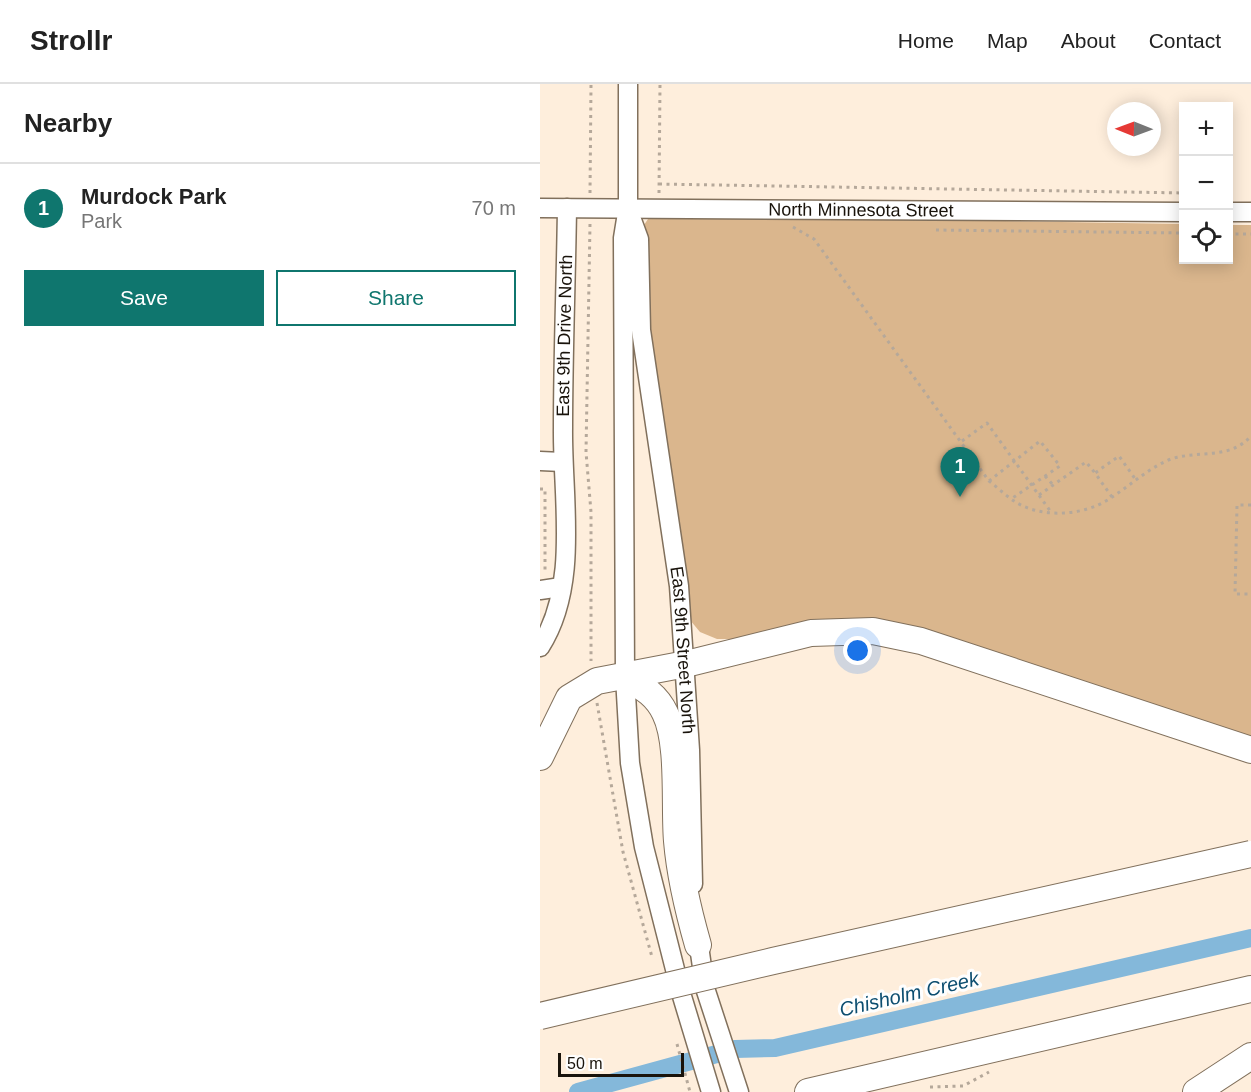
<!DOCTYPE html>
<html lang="en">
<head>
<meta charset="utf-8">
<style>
  body { margin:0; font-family:Helvetica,sans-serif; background:#f2f2f2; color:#222 }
  .controls { position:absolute; right:18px; top:18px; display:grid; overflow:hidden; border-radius:0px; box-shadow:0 3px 15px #0003 }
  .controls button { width:54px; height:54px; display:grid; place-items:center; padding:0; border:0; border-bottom:2px solid #e0e0e0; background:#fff; color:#222; font:30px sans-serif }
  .compass { position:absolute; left:567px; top:18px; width:54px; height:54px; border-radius:50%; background:#fff; box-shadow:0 3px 15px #0003; rotate:271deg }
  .scale { position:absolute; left:18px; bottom:15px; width:126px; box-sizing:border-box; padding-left:6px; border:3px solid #19130b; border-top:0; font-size:16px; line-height:21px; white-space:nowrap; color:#19130b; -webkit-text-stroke:4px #fefefe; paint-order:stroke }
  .you { position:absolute; left:318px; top:567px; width:21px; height:21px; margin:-15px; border:4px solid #fff; border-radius:50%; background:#1a73e8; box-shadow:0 0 0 9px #1a73e833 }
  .badge { display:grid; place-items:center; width:39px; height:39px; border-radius:50%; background:#0f766e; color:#fff; font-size:20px; font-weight:700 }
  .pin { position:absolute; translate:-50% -50px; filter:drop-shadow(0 2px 3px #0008) }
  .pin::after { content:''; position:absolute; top:32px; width:21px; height:18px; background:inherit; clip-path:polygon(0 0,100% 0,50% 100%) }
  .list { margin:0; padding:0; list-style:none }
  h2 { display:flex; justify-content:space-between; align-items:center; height:78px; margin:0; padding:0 24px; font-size:26px }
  h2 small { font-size:20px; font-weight:400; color:#767676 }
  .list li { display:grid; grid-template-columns:39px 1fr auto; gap:18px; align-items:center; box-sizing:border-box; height:90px; padding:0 24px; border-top:2px solid #e0e0e0 }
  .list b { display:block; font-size:22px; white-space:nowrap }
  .list p { margin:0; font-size:20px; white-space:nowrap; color:#767676 }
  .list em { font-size:20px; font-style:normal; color:#767676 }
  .actions { display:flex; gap:12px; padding:18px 24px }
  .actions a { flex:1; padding:14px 0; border:2px solid #0f766e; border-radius:0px; text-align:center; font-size:21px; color:#0f766e }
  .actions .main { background:#0f766e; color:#fff }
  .icon { flex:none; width:33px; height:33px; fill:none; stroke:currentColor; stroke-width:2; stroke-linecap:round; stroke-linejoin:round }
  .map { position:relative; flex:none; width:711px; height:1008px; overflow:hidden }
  header { display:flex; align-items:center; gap:36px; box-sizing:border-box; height:84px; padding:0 30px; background:#fff; border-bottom:2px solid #e0e0e0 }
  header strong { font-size:28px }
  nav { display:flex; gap:33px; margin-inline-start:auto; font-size:21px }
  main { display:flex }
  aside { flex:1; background:#fff }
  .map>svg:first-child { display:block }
  .green { fill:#dab68d }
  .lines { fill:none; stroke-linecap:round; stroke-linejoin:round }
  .canal { stroke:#84b8da; stroke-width:18 }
  .minor-casing { stroke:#81705c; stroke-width:21 }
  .highway-casing { stroke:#81705c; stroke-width:28 }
  .path { stroke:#b5a89a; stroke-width:3; stroke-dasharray:3 4.5; stroke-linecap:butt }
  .minor { stroke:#fff; stroke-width:18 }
  .highway { stroke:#fff; stroke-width:26 }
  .highway-bridge-casing { stroke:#81705c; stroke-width:28; stroke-linecap:butt }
  .highway-bridge { stroke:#fff; stroke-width:26 }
  .labels { text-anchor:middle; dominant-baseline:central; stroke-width:6; stroke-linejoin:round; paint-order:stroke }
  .street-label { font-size:18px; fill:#19130b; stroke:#fefefe }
  .water-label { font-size:20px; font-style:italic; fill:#0d4e70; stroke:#fefefe }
</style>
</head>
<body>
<header>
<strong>Strollr</strong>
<nav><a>Home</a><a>Map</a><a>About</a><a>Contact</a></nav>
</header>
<main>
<aside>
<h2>Nearby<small></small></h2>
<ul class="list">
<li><span class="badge">1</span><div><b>Murdock Park</b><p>Park</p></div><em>70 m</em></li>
</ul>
<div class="actions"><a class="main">Save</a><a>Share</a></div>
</aside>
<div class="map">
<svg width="711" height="1008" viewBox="0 0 711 1008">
  <rect width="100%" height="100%" fill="#feeedc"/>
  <path class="green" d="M 117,131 L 643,140 L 644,176 L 688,176 L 689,141 L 711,141 L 711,656 L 423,560 L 248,542 L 193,555 L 177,555 L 160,548 L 150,536 L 146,523 L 105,218 L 104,141 L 108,135 Z"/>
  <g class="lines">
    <path class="canal" d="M 38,1008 L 195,965 L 235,964 L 711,854"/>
    <defs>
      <g id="minor">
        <path d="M 88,0 L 88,123 L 83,154 L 85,593 L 90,679 L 104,763 L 141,909 L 171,1008"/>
        <path id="s1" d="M 0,124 L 644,128"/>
        <path id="s2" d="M 88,125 L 99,155 L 101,246 L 139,502 L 150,666 L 153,800"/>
        <path d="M 688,128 L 711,128"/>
        <path d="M 0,377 L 22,378"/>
        <path d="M 0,506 L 21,503"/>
        <path id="s3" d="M 0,563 C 40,501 22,414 23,344 C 23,271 26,197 27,124"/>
        <path d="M 157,848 L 165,904 L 199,1008"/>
      </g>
      <path id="highway" d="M 85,593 C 102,603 116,610 125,629 C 140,659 134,722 137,757 C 140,793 148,826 158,861
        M 0,673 L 29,614 L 57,597 L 146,580 L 271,549 L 333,547 L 381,557 L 711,666
        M 268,1008 L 711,905
        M 656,1008 L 711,972"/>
    </defs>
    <use href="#minor" class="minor-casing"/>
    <use href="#highway" class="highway-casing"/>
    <path class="path" d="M 119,100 L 644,109
      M 50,109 L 51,0
      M 119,109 L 120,0
      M 50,140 L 46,368 L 51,428 L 51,577
      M 253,143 L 274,155 L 449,397 C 457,403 465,411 474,417 C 501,435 543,432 569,415 C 590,402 608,384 631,375 C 659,366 690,376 711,352
      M 396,146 L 644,149
      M 688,150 L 711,150
      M 422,357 L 447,339 L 511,428
      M 505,392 L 513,401
      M 449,397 L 500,357 L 520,382 L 471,415
      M 0,405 L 5,405 L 5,489
      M 499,411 L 546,378 L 555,389
      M 572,413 L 555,389 L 579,372 L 596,396
      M 711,421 L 697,421 L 695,510 L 711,510
      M 57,619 L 83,768 L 112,873
      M 137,960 L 150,1008
      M 390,1003 L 423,1002 L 449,988"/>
    <use href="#minor" class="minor"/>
    <use href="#highway" class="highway"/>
    <defs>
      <path id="highway-bridge" d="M 0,932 L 233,877 L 711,770"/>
    </defs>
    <use href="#highway-bridge" class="highway-bridge-casing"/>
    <use href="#highway-bridge" class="highway-bridge"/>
  </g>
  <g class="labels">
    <g class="street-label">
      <text stroke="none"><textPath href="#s1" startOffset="321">North Minnesota Street</textPath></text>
      <text stroke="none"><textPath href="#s3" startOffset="316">East 9th Drive North</textPath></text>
      <text stroke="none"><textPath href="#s2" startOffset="446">East 9th Street North</textPath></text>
    </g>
    <g class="water-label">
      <text transform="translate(369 910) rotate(-13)">Chisholm Creek</text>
    </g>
  </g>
</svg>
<div class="controls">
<button>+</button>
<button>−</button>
<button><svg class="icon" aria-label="locate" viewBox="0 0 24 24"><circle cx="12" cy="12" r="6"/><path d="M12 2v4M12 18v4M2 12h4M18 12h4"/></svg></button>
</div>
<svg class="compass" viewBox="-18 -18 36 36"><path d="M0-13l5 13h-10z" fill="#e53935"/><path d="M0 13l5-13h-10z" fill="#767676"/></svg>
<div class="scale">50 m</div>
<div class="you"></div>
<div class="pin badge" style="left:420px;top:413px">1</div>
</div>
</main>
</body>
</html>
